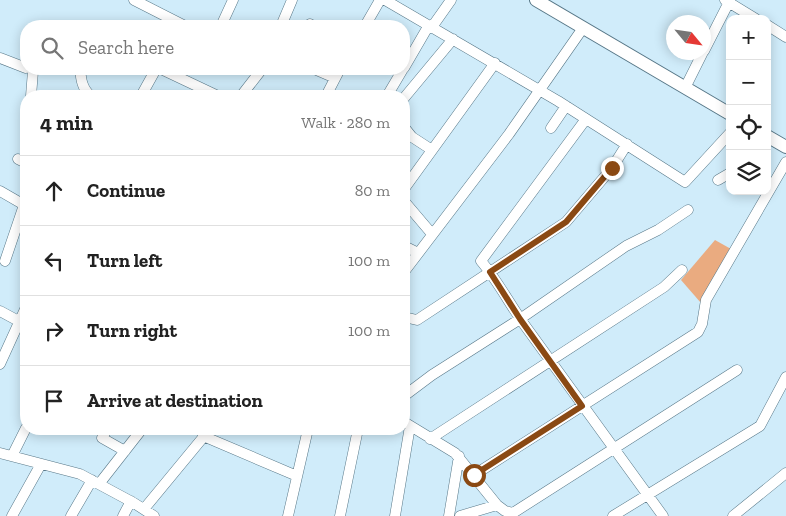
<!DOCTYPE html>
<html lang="en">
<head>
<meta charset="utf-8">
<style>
  body { margin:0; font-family:"Zilla Slab",serif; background:#f2f2f2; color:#222 }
  .controls { position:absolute; right:15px; top:15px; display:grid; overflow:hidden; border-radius:10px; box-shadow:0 2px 12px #0003 }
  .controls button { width:45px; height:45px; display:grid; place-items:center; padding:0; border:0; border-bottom:1px solid #e0e0e0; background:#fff; color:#222; font:25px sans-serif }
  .compass { position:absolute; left:666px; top:15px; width:45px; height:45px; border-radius:50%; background:#fff; box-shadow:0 2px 12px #0003; rotate:119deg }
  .stop { position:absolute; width:15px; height:15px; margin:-11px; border:4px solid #8a4913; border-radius:50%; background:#fff }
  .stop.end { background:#8a4913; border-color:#fff; box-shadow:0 1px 5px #0008 }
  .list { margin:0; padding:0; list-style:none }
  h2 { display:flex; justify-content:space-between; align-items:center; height:65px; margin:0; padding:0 20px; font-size:21px }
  h2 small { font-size:16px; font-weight:400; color:#767676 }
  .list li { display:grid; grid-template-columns:32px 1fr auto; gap:15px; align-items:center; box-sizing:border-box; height:70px; padding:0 20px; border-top:1px solid #e0e0e0 }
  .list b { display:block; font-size:19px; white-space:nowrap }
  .list em { font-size:16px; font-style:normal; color:#767676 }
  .icon { flex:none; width:28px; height:28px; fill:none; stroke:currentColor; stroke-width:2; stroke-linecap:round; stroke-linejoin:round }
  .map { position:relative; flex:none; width:786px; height:516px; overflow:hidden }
  .search { position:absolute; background:#fff; box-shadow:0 2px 12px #0003; left:20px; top:20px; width:390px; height:55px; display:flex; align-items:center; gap:12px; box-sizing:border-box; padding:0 18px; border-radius:20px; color:#767676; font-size:19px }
  .panel { position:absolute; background:#fff; box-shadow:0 2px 12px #0003; left:20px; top:90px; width:390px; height:345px; border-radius:20px }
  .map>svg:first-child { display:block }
  .green { fill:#eaab80 }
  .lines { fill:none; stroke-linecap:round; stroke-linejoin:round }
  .minor-casing { stroke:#587888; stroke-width:11 }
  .tertiary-casing { stroke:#587888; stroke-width:14 }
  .minor { stroke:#fff; stroke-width:10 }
  .tertiary { stroke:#fff; stroke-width:12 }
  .route { stroke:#8a4913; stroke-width:6 }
</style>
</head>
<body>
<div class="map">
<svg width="786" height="516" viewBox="0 0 786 516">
  <rect width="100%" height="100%" fill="#d0ecfa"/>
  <path class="green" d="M 715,240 L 731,249 L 701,303 L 681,280 Z"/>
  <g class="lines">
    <defs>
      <path id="minor" d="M 134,0 L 185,26
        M 385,0 L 558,101 L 685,182 L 730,133
        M 725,0 L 756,19
        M 767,25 L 786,37
        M 221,26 L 233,0
        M 281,26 L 292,0
        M 309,26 L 310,24
        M 365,26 L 380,0
        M 432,27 L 451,0
        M 704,51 L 730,0
        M 0,58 L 26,68
        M 404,68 L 429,25
        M 80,69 C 81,79 82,89 91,96
        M 161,69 L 218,96
        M 314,69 L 335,78
        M 685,88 L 703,52
        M 31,96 L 33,71
        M 141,96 L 156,69
        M 241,96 L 262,69
        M 326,96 L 340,69
        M 387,96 L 403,69
        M 404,98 L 453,39
        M 586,119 L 481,261 C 498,281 510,305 526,327 C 572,390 618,453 663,516
        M 404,127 L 412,137 L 432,150
        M 551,128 L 566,106
        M 18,159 L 26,163
        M 718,180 L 730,173
        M 404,189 L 495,63
        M 0,191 L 26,206
        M 404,201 L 432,234
        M 404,246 L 418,253
        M 5,261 L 24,205
        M 404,272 L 509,134 L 583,28
        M 0,311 L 26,325
        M 404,317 L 417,320 L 566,222 L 612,168 L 627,144
        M 0,364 L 26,307
        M 404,396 L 432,375 L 520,319 L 626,246 L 658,230 L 688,210
        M 404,422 L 455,453 L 497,505 L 505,511 L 513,513 L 737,370
        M 107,429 L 102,438 L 125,451
        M 203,436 L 297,476
        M 430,439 L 664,287 L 682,270
        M 0,453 L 80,474 L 134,503 L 154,516
        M 12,456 L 26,428
        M 474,475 L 698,332 L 702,324 L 706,300 L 786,162
        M 99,484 L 142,429
        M 144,509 L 210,429
        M 12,516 L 41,464
        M 71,516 L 92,480
        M 123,516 L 131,501
        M 288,516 L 308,429
        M 340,516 L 358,429
        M 395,516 L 410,426
        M 449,516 L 459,456
        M 460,516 L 497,505
        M 613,516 L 760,426 L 786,377
        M 733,516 L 786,473"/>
      <path id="tertiary" d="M 536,0 L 730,114
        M 767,136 L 786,147"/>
    </defs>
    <use href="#minor" class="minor-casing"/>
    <use href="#tertiary" class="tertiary-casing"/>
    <use href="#minor" class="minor"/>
    <use href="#tertiary" class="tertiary"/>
  </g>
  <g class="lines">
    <path class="route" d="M 474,475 L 582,406 L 520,319 L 490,272 L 566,222 L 612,168"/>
  </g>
</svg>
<div class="controls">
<button>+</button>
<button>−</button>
<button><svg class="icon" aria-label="locate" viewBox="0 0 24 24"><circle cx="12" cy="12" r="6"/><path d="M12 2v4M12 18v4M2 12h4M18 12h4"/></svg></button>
<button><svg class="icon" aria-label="layers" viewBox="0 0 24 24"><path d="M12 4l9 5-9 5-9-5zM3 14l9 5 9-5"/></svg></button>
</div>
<svg class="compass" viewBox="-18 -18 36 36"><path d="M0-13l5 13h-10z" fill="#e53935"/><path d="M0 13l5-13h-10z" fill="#767676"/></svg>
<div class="stop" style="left:474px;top:475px"></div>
<div class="stop end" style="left:612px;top:168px"></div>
<div class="search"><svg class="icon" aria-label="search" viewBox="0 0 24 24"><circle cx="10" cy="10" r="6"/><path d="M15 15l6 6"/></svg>Search here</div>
<section class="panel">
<h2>4 min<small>Walk · 280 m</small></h2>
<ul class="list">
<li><svg class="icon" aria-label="ahead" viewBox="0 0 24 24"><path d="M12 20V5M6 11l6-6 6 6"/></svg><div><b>Continue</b></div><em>80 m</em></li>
<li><svg class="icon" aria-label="left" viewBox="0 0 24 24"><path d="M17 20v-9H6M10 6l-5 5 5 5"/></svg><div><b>Turn left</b></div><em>100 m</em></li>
<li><svg class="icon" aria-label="right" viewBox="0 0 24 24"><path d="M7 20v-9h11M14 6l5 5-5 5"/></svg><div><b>Turn right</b></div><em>100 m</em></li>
<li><svg class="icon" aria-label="arrive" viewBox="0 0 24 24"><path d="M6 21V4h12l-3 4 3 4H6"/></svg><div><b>Arrive at destination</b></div></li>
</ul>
</section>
</div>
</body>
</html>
